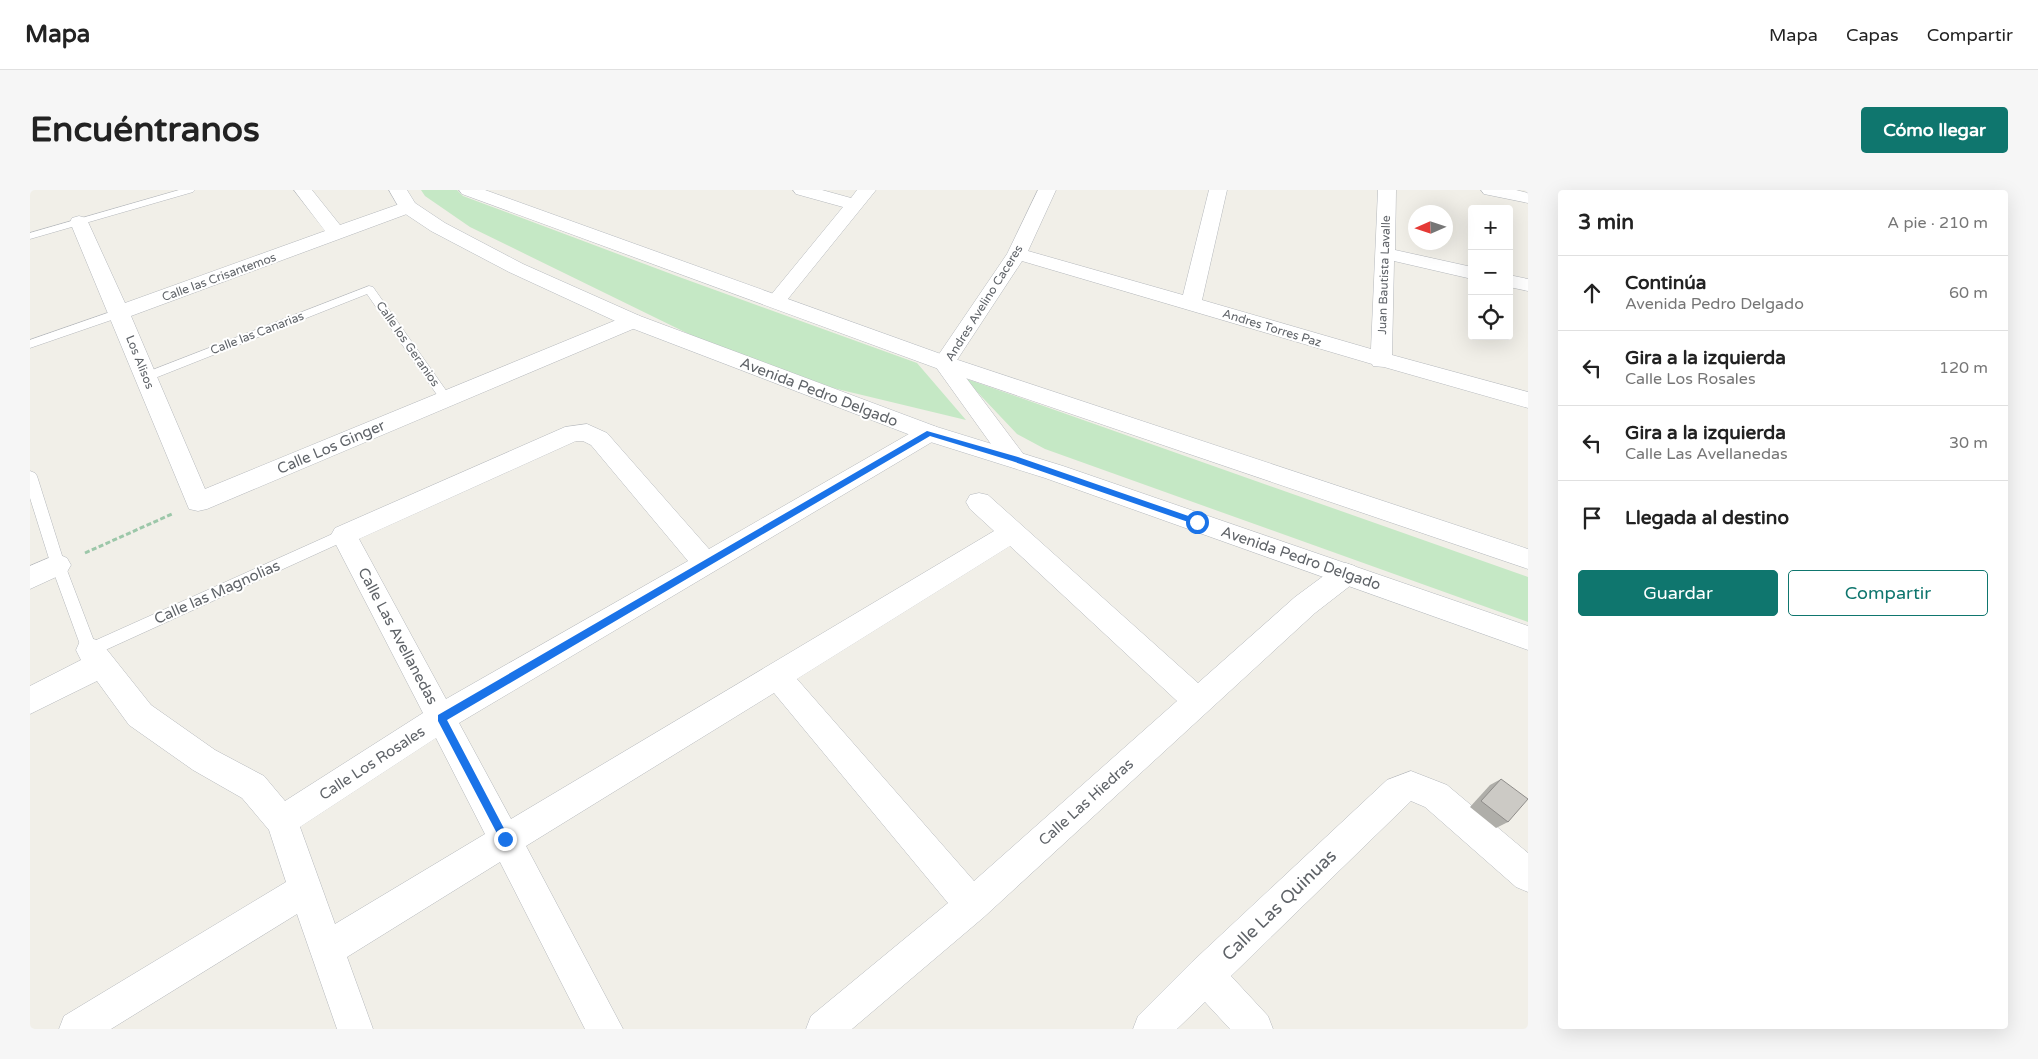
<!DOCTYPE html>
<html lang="es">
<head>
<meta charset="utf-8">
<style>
  body { margin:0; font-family:"Varela Round",sans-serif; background:#f6f6f6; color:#222 }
  .controls { position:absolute; right:15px; top:15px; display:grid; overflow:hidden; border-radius:5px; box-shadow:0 5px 20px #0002 }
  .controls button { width:45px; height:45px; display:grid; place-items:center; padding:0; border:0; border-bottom:1px solid #e0e0e0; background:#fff; color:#222; font:25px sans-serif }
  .compass { position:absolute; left:1378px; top:15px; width:45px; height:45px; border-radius:50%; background:#fff; box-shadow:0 5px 20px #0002; rotate:267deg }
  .stop { position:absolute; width:15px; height:15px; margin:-11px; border:4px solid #1a73e8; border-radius:50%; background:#fff }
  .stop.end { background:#1a73e8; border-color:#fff; box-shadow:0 1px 5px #0008 }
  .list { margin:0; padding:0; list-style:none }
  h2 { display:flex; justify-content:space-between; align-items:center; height:65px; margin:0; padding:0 20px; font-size:21px }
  h2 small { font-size:16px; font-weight:400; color:#767676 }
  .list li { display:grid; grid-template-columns:32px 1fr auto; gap:15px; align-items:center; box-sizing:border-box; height:75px; padding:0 20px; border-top:1px solid #e0e0e0 }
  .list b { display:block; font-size:19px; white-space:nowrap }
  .list p { margin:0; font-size:16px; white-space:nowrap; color:#767676 }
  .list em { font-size:16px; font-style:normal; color:#767676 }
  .actions { display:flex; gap:10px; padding:15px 20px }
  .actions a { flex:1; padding:11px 0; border:1px solid #0f766e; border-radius:5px; text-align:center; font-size:18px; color:#0f766e }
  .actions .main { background:#0f766e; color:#fff }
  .icon { flex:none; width:28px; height:28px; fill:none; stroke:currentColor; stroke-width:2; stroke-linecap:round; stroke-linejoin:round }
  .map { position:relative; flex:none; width:1498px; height:839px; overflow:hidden; border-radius:5px }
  header { display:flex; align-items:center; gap:30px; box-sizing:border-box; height:70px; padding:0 25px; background:#fff; border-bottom:1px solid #e0e0e0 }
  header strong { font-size:24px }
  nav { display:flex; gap:28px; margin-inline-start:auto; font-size:18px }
  .intro { display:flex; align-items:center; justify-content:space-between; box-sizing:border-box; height:120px; padding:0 30px }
  h1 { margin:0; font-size:35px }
  .button { padding:12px 22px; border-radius:5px; background:#0f766e; color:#fff; font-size:18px; font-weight:700 }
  main { display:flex; gap:30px; padding:0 30px }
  aside { flex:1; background:#fff; border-radius:5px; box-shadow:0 5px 20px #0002 }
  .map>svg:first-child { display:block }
  .green { fill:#c5e8c5 }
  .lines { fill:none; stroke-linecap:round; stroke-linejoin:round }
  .lane-casing { stroke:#b5b8bc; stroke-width:1 }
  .street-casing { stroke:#b5b8bc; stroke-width:1 }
  .secondary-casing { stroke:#b6babf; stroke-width:1 }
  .path { stroke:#9cc7a9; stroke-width:3; stroke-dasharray:5 2.5; stroke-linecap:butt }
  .lane { fill:#fff; fill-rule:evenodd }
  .street { fill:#fff; fill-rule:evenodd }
  .secondary { fill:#fff; fill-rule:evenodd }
  .wall { fill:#afaea9 }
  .building { fill:#cccac5; stroke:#8f8d8a }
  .route { fill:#1a73e8 }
  .labels { text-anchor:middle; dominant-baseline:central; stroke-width:4; stroke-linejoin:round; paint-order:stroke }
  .far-street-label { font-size:12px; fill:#5f6368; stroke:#fff }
  .street-label { font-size:15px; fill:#5f6368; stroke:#fff }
  .near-street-label { font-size:18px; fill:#5f6368; stroke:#fff }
</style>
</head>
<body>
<header>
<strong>Mapa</strong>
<nav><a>Mapa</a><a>Capas</a><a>Compartir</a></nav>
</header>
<div class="intro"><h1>Encuéntranos</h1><a class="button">Cómo llegar</a></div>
<main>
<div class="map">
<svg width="1498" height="839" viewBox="0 0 1498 839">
  <rect width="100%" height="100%" fill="#f1efe8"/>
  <path class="green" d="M 391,0 L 427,0 L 433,6 L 652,88 L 887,173 L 936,230 L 803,198 L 669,149 L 440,37 L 395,6 Z
    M 934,188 L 1498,387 L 1498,432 L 1015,259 L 987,244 Z"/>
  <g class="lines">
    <defs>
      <path id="lane" d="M 149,0 L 165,0 L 163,2 L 0,49 L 0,43 Z
        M 339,96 L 343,97 L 420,206 L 422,209 L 420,212 L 412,212 L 337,104 L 120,190 L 112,190 L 110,187 L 112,184 Z
        M 89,119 L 95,123 L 93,126 L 0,158 L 0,150 Z
        M 0,281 L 5,283 L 7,286 L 35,375 L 64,451 L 309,341 L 314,340 L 319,341 L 321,345 L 319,349 L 60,467 L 55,465 L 52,460 L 21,375 L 0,308 Z"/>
      <path id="street" d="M 264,0 L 282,0 L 310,35 L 378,11 L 385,13 L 387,17 L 385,21 L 101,126 L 175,299 L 596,126 L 603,124 L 610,126 L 613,131 L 610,136 L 177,319 L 168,321 L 159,319 L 40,32 L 42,28 L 49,26 L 56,28 L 58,32 L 95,113 L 295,41 Z
        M 763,0 L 792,0 L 821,8 L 827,0 L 846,0 L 753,115 L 746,117 L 739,115 L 736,111 L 813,17 L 766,4 Z
        M 1008,0 L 1026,0 L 998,61 L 1153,105 L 1179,0 L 1197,0 L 1172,110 L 1341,159 L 1348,0 L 1366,0 L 1365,60 L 1442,77 L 1442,89 L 1364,71 L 1362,165 L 1498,202 L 1498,218 L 1354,177 L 1343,176 L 1342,174 L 992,71 L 925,173 L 997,269 L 994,275 L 985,278 L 976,275 L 903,173 L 977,64 Z
        M 1451,0 L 1486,0 L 1498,3 L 1498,13 L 1454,4 Z
        M 1479,85 L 1498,89 L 1498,101 L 1479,97 Z
        M 557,234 L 577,243 L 679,359 L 891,237 L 899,235 L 907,237 L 911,243 L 907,249 L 429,533 L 481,629 L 964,341 L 940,319 L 936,312 L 940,305 L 949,303 L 958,305 L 1168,493 L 1265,407 L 1307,376 L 1316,373 L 1325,376 L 1329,384 L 1325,392 L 1285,423 L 954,727 L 822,839 L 776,839 L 781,826 L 918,713 L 744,503 L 496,656 L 593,839 L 555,839 L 470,672 L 317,767 L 343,839 L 307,839 L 267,724 L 81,839 L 29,839 L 34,826 L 256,692 L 239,640 L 212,608 L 163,580 L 99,535 L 67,491 L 0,524 L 0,496 L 51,470 L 46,460 L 50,451 L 60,448 L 70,451 L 121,515 L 185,560 L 234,586 L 255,611 L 393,523 L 301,345 L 305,338 L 535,237 ZM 546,251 L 553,251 L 561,255 L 658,371 L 416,509 L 329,349 ZM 980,356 L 1147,511 L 944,691 L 767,489 ZM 406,548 L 455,644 L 305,734 L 270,637 Z
        M 28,364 L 37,368 L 41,375 L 37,382 L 0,399 L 0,376 Z
        M 1381,581 L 1417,595 L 1498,663 L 1498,702 L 1486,697 L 1395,617 L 1381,611 L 1201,786 L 1238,826 L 1243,839 L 1200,839 L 1175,812 L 1147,839 L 1103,839 L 1108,826 L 1162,772 L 1357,590 Z"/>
      <path id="secondary" d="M 359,0 L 377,0 L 385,13 L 415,33 L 493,74 L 610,126 L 907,237 L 1033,276 L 1498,436 L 1498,460 L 1015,288 L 891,249 L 596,136 L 479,82 L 401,41 L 371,21 Z
        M 429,0 L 455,0 L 922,168 L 1498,359 L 1498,379 L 906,178 L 432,4 Z"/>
    </defs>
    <use href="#lane" class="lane-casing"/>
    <use href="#street" class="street-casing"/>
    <use href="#secondary" class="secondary-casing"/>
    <path class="path" d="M 55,363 L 142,324"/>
    <use href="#lane" class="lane"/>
    <use href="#street" class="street"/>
    <use href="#secondary" class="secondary"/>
  </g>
  <path class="wall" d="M 1471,589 L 1478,632 L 1466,638 L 1440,617 L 1460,595 Z"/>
  <path class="building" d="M 1471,589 L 1498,609 L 1478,632 L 1451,611 Z"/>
  <path class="route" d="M 897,241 L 988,267 L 1170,330 L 1171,332 L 1170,334 L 1164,334 L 982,271 L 900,246 L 417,530 L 478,646 L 478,653 L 472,653 L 408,531 L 408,525 Z"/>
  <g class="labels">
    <g class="far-street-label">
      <text transform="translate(1354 85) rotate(-88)">Juan Bautista Lavalle</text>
      <text transform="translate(189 87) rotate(-20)">Calle las Crisantemos</text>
      <text transform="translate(954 113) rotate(-58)">Andres Avelino Caceres</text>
      <text transform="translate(1242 138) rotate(17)">Andres Torres Paz</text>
      <text transform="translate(227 143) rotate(-21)">Calle las Canarias</text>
      <text transform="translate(378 154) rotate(55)">Calle los Geranios</text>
      <text transform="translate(110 172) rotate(68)">Los Alisos</text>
    </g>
    <g class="street-label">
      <text transform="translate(789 202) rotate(21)">Avenida Pedro Delgado</text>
      <text transform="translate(301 257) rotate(-23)">Calle Los Ginger</text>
      <text transform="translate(1271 368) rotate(19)">Avenida Pedro Delgado</text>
      <text transform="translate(187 402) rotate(-24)">Calle las Magnolias</text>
      <text transform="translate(368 446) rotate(62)">Calle Las Avellanedas</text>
      <text transform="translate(342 573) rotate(-33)">Calle Los Rosales</text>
      <text transform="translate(1056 612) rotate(-42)">Calle Las Hiedras</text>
    </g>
    <g class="near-street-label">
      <text transform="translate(1249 715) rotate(-44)">Calle Las Quinuas</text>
    </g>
  </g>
</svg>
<div class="controls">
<button>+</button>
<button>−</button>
<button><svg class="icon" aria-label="locate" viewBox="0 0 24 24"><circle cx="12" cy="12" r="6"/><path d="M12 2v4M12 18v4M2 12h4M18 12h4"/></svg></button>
</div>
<svg class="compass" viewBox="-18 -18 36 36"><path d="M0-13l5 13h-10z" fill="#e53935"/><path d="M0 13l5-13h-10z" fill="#767676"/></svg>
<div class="stop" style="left:1167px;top:332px"></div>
<div class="stop end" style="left:475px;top:649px"></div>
</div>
<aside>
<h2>3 min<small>A pie · 210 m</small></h2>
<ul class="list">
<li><svg class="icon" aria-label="ahead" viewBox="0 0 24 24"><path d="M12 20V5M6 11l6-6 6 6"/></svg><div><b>Continúa</b><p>Avenida Pedro Delgado</p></div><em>60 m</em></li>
<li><svg class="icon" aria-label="left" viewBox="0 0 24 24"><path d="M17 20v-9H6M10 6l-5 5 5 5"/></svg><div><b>Gira a la izquierda</b><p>Calle Los Rosales</p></div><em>120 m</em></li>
<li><svg class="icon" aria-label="left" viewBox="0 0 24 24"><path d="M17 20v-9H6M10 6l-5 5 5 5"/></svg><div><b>Gira a la izquierda</b><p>Calle Las Avellanedas</p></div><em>30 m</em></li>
<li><svg class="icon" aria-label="arrive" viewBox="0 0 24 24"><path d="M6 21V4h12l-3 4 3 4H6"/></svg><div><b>Llegada al destino</b></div></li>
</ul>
<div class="actions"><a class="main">Guardar</a><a>Compartir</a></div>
</aside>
</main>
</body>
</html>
